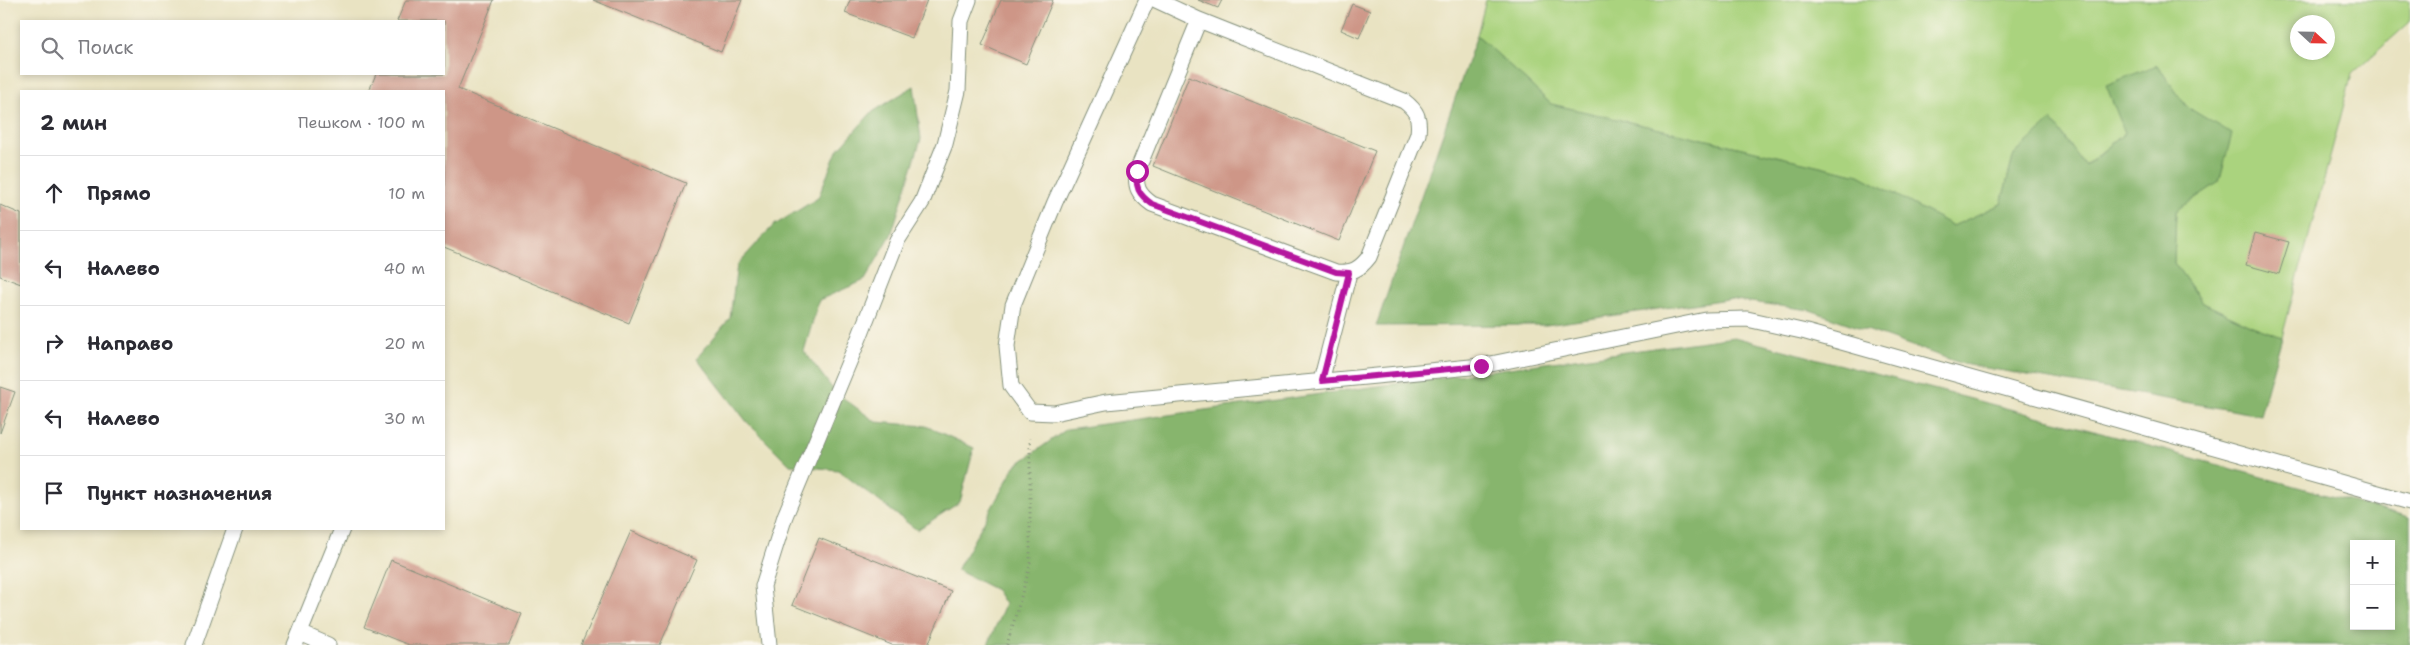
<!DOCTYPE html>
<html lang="ru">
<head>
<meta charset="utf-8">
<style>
  body { margin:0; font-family:"Shantell Sans",sans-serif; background:#f2f2f3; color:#2b2b33 }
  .controls { position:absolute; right:15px; bottom:15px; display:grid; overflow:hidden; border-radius:0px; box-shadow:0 2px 8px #0003 }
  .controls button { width:45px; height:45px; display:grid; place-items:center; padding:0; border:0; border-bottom:1px solid #e1e1e2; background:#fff; color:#2b2b33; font:25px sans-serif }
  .compass { position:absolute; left:2290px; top:15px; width:45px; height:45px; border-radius:50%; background:#fff; box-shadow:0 2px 8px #0003; rotate:112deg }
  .stop { position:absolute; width:15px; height:15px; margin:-11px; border:4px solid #b5179e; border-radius:50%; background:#fff }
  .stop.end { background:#b5179e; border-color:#fff; box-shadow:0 1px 5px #0008 }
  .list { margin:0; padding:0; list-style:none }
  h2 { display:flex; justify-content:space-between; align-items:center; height:65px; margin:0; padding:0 20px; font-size:21px }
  h2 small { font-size:16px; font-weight:400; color:#7c7c81 }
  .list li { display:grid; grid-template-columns:32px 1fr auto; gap:15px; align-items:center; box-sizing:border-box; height:75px; padding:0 20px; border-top:1px solid #e1e1e2 }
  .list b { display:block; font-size:19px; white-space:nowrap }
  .list em { font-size:16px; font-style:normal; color:#7c7c81 }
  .icon { flex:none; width:28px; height:28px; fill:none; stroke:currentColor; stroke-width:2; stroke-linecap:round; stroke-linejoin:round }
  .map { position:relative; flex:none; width:2410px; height:645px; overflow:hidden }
  .search { position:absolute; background:#fff; box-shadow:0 2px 8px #0003; left:20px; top:20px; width:425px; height:55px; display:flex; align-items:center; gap:12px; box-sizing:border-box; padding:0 18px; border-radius:0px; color:#7c7c81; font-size:19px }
  .panel { position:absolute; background:#fff; box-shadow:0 2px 8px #0003; left:20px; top:90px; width:425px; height:440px; border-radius:0px }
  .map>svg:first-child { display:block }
  .green { fill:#aad37e; stroke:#648859; fill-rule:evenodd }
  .forest { fill:#87b56d; stroke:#537950; fill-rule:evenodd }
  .building { fill:#ce9687 }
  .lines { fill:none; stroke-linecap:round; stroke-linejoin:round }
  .lane-casing { stroke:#84907b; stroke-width:17 }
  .path { stroke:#84907b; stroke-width:3; stroke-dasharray:1 4; stroke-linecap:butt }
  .lane { stroke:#fff; stroke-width:15 }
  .route { stroke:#b5179e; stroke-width:6 }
</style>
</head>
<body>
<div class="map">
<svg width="2410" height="645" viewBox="0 0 2410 645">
  <rect width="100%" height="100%" fill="#fbf7ec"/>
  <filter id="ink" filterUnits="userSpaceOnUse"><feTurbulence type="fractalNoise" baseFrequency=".02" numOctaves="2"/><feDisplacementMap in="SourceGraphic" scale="10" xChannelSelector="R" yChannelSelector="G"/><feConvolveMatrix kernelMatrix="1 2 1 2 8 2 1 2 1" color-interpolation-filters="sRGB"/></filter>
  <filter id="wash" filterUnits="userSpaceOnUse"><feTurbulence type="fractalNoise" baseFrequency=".0096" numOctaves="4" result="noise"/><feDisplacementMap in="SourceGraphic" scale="20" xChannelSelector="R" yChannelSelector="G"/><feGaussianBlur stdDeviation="1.12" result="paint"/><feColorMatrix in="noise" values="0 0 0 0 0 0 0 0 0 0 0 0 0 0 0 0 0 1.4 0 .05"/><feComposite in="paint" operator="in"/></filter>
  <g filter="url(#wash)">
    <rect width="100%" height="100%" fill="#e9e3c2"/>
    <path class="green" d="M 1486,0 L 2410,0 L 2410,22 L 2352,74 L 2282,337 L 2252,326 L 2203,303 L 2174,263 L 2176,211 L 2219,182 L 2231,134 L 2187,107 L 2157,65 L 2125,133 L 2084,166 L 2052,121 L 2014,154 L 2001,204 L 1953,226 L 1859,175 L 1551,104 L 1477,35 ZM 2298,22 L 2328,22 L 2328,52 L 2298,52 Z"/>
    <path class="forest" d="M 1477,35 L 1551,104 L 1859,175 L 1953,226 L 2001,204 L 2014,154 L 2052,120 L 2085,166 L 2125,133 L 2106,85 L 2157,65 L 2187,107 L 2232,134 L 2219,182 L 2176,211 L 2174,263 L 2203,303 L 2252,326 L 2282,337 L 2260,415 L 1963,364 L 1810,310 L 1728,299 L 1546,325 L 1376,326 Z
      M 914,86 L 921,139 L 891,235 L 865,280 L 819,300 L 804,351 L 835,392 L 876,422 L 926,426 L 974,448 L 960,502 L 917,530 L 838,470 L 790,465 L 747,422 L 697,358 L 730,318 L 737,265 L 773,226 L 818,198 L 837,151 L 871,113 Z
      M 1734,337 L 2124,439 L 2410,518 L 2410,645 L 988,645 L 1005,604 L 996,590 L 957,570 L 1015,466 L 1067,429 ZM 2354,544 L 2391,544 L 2391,626 L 2354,626 Z"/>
    <g id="blocks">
      <path class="building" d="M 406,0 L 494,0 L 458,89 L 686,183 L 629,323 L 444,247 L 444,91 L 369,91 L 376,74 L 444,74 L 444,21 L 397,21 Z
        M 593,0 L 742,0 L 721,52 Z
        M 850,0 L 927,0 L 912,38 L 845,13 Z
        M 1001,0 L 1053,0 L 1026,64 L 982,45 Z
        M 1198,0 L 1222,0 L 1218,8 Z
        M 1352,4 L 1370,11 L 1359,38 L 1341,30 Z
        M 1189,76 L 1375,151 L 1339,241 L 1153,166 Z
        M 0,205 L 21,214 L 21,284 L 0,276 Z
        M 2255,233 L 2289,242 L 2279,274 L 2246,265 Z
        M 0,387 L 15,392 L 0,433 Z
        M 631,531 L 697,560 L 660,645 L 581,645 Z
        M 819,538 L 951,591 L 928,645 L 892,645 L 792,605 Z
        M 391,560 L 522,614 L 509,645 L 409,645 L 364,627 Z"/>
    </g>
  </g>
  <g filter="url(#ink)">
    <use href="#blocks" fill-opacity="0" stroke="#84907b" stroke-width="1"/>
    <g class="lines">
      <defs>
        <path id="lane" d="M 1147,0 L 1055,202 L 1013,305 L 1007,346 L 1011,386 L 1030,412 L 1054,413 L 1106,402 L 1481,366 L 1706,320 L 1747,319 L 1806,332 L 2410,502
          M 1156,0 L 1199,20 L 1404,101 C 1417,111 1420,118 1418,134 L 1369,257 C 1359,270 1352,273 1336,272 L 1152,204 C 1138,194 1135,187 1137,171 L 1199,20
          M 1321,381 L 1349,273
          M 300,633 L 328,645
          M 194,645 L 235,529
          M 295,645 L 342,529
          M 769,645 L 763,586 L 785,516 L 859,338 L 897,241 L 922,202 L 945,144 L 958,91 L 961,21 L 969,0"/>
      </defs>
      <use href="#lane" class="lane-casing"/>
      <path class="path" d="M 1007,645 L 1030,566 L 1030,438"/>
      <use href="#lane" class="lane"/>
    </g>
  </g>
  <g class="lines" filter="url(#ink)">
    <path class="route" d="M 1137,171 C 1135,187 1138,194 1152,204 L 1336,272 L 1349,273 L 1322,381 L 1481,366"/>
  </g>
</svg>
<div class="controls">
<button>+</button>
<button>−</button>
</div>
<svg class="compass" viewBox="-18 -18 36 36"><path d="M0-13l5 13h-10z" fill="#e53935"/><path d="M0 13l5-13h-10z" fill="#7c7c81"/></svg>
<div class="stop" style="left:1137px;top:171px"></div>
<div class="stop end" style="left:1481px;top:366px"></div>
<div class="search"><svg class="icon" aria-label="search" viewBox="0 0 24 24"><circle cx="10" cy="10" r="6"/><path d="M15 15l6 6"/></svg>Поиск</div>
<section class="panel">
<h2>2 мин<small>Пешком · 100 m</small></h2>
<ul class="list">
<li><svg class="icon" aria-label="ahead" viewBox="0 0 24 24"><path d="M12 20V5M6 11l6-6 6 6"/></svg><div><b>Прямо</b></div><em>10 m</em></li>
<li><svg class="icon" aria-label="left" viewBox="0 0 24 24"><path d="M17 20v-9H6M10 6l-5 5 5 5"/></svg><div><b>Налево</b></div><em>40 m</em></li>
<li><svg class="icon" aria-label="right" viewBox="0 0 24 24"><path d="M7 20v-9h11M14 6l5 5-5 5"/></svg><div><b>Направо</b></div><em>20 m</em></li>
<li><svg class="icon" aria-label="left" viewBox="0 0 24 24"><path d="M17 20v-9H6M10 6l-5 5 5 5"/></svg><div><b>Налево</b></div><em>30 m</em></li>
<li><svg class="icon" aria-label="arrive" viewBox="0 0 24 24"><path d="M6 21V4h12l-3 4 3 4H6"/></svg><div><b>Пункт назначения</b></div></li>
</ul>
</section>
</div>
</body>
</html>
